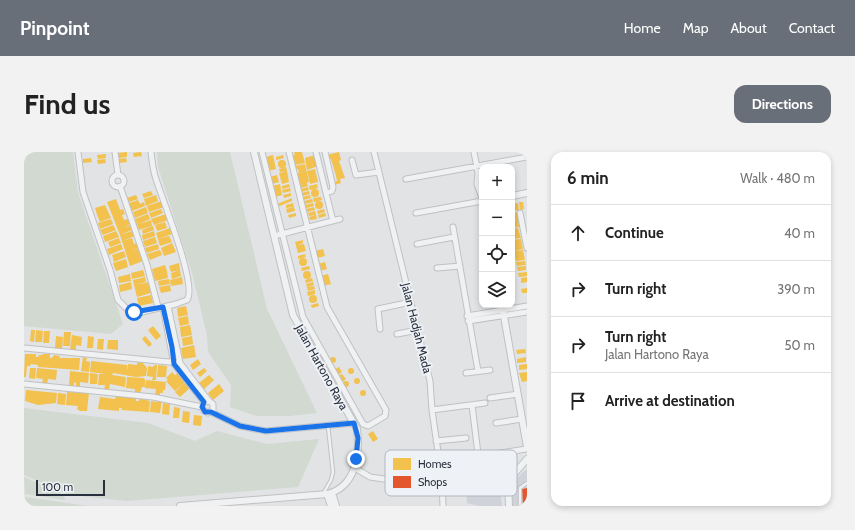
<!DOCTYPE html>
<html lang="en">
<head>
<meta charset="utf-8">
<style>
  body { margin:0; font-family:Cabin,sans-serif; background:#f2f2f2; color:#222 }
  .controls { position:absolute; right:12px; top:12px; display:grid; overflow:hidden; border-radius:8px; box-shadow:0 2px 6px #0003 }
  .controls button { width:36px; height:36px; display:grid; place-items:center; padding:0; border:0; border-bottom:1px solid #e0e0e0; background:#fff; color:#222; font:20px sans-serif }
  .scale { position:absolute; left:12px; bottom:10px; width:69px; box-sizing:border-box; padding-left:4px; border:2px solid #29303d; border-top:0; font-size:11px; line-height:14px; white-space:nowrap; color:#29303d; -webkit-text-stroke:3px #eef1f5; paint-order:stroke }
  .stop { position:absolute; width:12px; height:12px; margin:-9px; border:3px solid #1a73e8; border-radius:50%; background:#fff }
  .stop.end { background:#1a73e8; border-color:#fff; box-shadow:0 1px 4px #0008 }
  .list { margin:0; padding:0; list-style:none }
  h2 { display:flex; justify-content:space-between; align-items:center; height:52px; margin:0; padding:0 16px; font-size:17px }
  h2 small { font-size:13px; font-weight:400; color:#767676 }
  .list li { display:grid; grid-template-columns:26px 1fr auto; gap:12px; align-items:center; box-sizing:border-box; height:56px; padding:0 16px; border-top:1px solid #e0e0e0 }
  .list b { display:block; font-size:15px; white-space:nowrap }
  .list p { margin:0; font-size:13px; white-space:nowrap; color:#767676 }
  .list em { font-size:13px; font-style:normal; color:#767676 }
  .icon { flex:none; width:22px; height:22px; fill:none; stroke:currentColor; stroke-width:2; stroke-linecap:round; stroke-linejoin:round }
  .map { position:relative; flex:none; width:503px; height:354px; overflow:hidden; border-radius:12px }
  header { display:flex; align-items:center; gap:24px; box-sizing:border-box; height:56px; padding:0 20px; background:#696f78; color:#fff }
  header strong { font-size:19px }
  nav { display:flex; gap:22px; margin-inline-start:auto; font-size:14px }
  .intro { display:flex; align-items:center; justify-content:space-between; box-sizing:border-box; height:96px; padding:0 24px }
  h1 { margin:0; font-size:28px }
  .button { padding:10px 18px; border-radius:12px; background:#696f78; color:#fff; font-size:14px; font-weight:700 }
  main { display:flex; gap:24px; padding:0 24px }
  aside { flex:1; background:#fff; border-radius:12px; box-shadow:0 2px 6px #0003 }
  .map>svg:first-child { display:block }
  .built { fill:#cfd2d8 }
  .green { fill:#d1d9d1 }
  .homes { fill:#f2c14e }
  .shops { fill:#e4572e }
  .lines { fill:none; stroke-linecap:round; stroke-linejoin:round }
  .service-casing { stroke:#bfc1c3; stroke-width:4.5 }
  .minor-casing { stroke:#bfc1c3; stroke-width:7 }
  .tertiary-casing { stroke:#bfc1c3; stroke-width:8 }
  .service { stroke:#f0f1f2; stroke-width:2.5 }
  .minor { stroke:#f0f1f2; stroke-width:5 }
  .tertiary { stroke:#f0f1f2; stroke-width:6 }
  .route { stroke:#1a73e8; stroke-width:5 }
  .labels { text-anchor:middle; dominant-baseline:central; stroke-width:4; stroke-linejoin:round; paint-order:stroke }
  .street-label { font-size:12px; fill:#29303d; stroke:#eef1f5 }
  .key { fill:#eef1f5; stroke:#b3b7be; stroke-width:1 }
  .key-label { font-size:11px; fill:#29303d }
</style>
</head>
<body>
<header>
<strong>Pinpoint</strong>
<nav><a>Home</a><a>Map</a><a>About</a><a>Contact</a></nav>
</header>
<div class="intro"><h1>Find us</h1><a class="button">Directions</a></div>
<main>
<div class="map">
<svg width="503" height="354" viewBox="0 0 503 354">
  <rect width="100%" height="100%" fill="#e1e3e5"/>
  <path class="built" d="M 503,317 L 503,354 L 489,354 L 487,333 L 489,329 Z
    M 466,332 L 465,342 L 477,344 L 478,354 L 455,354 L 443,351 L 442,337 Z"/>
  <path class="green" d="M 0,0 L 49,0 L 54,41 L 99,172 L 87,182 L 0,174 Z
    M 133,0 L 206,0 L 243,157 L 293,261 L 265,264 L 233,264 L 206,255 L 207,233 L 184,200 L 183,183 L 168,121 L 134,15 Z
    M 0,256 L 124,271 L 171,289 L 193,279 L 243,292 L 295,287 L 274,335 L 103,349 L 46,343 L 0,323 Z
    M 0,325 L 40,343 L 41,348 L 1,342 Z
    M 1,345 L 57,353 L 65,354 L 0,354 Z"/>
  <path class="homes" d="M 103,0 L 103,5 L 95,6 L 94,1 Z
    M 117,0 L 118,4 L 110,5 L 109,1 Z
    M 270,0 L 278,0 L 281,11 L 271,13 L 269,3 L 271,3 Z
    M 315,0 L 317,8 L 315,9 L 321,26 L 316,27 L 317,31 L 310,33 L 309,30 L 313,29 L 312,24 L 307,7 L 304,8 L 303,3 Z
    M 82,2 L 82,6 L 74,7 L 73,3 Z
    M 249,3 L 252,17 L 244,19 L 242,5 Z
    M 259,3 L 260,6 L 252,8 L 252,5 Z
    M 291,3 L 292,7 L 288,8 L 292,7 L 294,14 L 283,18 L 281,6 Z
    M 67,6 L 68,10 L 59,11 L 59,7 Z
    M 102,6 L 103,10 L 94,11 L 94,7 Z
    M 81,7 L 82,11 L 74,12 L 73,8 Z
    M254 12a4 4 0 1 1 8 0a4 4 0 1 1-8 0Z
    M 281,12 L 285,30 L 283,30 L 284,34 L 277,36 L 273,21 L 275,21 L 274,17 L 272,17 L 271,14 Z
    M 262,15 L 263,19 L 256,20 L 255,17 Z
    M 291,17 L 294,30 L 286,32 L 283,19 Z
    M 263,19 L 265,30 L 258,32 L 255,21 Z
    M 253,23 L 255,30 L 248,32 L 246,25 Z
    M 256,32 L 258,43 L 251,45 L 248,34 Z
    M 265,32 L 266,35 L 258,37 L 258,34 Z
    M 293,32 L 294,36 L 286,38 L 285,34 Z
    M 284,35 L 285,38 L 277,40 L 276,37 Z
    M 266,36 L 267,39 L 259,41 L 258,38 Z
    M287 41a4 4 0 1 1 8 0a4 4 0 1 1-8 0Z
    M 127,39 L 129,43 L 120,46 L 118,42 Z
    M 285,39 L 286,42 L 278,44 L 277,41 Z
    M 267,41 L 267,44 L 260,46 L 259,43 Z
    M 112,43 L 114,47 L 105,50 L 103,46 Z
    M 132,43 L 134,49 L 122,54 L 120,47 Z
    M 286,43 L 287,46 L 279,48 L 278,45 Z
    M 297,45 L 298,48 L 290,50 L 289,46 Z
    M 268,46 L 268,49 L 253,55 L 253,52 Z
    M 92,47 L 96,58 L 99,57 L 101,62 L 98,63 L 100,68 L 104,67 L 106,72 L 101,75 L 106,73 L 108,78 L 96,83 L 83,50 Z
    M 288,47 L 289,50 L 281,52 L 280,49 Z
    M 114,48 L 116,52 L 120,50 L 121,54 L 108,59 L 105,51 Z
    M291 53a4 4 0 1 1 8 0a4 4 0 1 1-8 0Z
    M 138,49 L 140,55 L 125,60 L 123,54 Z
    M 495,50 L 499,50 L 500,57 L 496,58 Z
    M 269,51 L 270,55 L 262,56 L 262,53 Z
    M 289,51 L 290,54 L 282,56 L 281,53 Z
    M 494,51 L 495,58 L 488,59 L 488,52 Z
    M 81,53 L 87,66 L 76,70 L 73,63 L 78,61 L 73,63 L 71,56 Z
    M 122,55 L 124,61 L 111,66 L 109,60 Z
    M 270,55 L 271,59 L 263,61 L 262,57 Z
    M 290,55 L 291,58 L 283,60 L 282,57 Z
    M 137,57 L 139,61 L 127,66 L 125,61 Z
    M 300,57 L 301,60 L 294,62 L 293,59 Z
    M 291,59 L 292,63 L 285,64 L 284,61 Z
    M 494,60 L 495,75 L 488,76 L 488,61 Z
    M 272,61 L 272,64 L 265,66 L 264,63 Z
    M 301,61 L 302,64 L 295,66 L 294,63 Z
    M 124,62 L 126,67 L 115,72 L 127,68 L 128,74 L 115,78 L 111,67 Z
    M 142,62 L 144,68 L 130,73 L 127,67 Z
    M 292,63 L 293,67 L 286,68 L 285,65 Z
    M 87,67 L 89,72 L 76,77 L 74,71 Z
    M 141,70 L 143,76 L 133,79 L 131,73 Z
    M 89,73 L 92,78 L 79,83 L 76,78 Z
    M 129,74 L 130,78 L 119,82 L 118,78 Z
    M 146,76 L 148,82 L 134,87 L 132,81 Z
    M 494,76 L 497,86 L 489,87 L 488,77 Z
    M 92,79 L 95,85 L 81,90 L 79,84 Z
    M 108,79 L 111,84 L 98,89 L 96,83 Z
    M 130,79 L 131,84 L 119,88 L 118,83 Z
    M 145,84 L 148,90 L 136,94 L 134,87 Z
    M 131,85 L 133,91 L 121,95 L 119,89 Z
    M 95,86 L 97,91 L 86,95 L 84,90 Z
    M 108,86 L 110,92 L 113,91 L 115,96 L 108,99 L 114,97 L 119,109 L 106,114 L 98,89 Z
    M 497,87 L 499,97 L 490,99 L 488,88 Z
    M 279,88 L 279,91 L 274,93 L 280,92 L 282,99 L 274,101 L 271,90 Z
    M 148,91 L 152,100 L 140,104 L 137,96 Z
    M 97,92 L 99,97 L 85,103 L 83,97 Z
    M 134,92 L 135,97 L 123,101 L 121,96 Z
    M 299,97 L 301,104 L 293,106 L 291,99 Z
    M 136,98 L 138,103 L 126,108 L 123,102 Z
    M 499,98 L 501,108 L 492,109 L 490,99 Z
    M 100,99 L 102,105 L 90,110 L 88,103 Z
    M 281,102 L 282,105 L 274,107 L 274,104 Z
    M275 110a4 4 0 1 1 8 0a4 4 0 1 1-8 0Z
    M 102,107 L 104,115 L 92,119 L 89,111 Z
    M 501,109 L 502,113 L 493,114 L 492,110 Z
    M 301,110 L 303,117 L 295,119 L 294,112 Z
    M 155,111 L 156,118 L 147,120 L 145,114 Z
    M 141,113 L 143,119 L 130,122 L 143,119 L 144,126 L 131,129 L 128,117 Z
    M 285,114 L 286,117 L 278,119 L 277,116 Z
    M 502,114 L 502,118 L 494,119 L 493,115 Z
    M 119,118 L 121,124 L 108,127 L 107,121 Z
    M 156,118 L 157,124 L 148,127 L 147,121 Z
    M279 123a4 4 0 1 1 8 0a4 4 0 1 1-8 0Z
    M 503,120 L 503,124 L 495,125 L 494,121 Z
    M 106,122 L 107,129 L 95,131 L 94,125 Z
    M 304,122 L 307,132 L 299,134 L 297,124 Z
    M 121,125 L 122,130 L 110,133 L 109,128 Z
    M 158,125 L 159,132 L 147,134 L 146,128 Z
    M 503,125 L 503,130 L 497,131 L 497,126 Z
    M 288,126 L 289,129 L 282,131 L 281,128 Z
    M 145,127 L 146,132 L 135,134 L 134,129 Z
    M 107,130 L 108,137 L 96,140 L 95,133 Z
    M 125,130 L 127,141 L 113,145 L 110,133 Z
    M 289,130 L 290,133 L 283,135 L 282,132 Z
    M 146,133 L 147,139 L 137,141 L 135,135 Z
    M 290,134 L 291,137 L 284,139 L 283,135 Z
    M 503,136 L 503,141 L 498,141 L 497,137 Z
    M 291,138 L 291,142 L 284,144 L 283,140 Z
    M285 147a4 4 0 1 1 8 0a4 4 0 1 1-8 0Z
    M 127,143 L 129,151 L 115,154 L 113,146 Z
    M 294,151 L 295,154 L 288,156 L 287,153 Z
    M 162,154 L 164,163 L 154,165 L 153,156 Z
    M 164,164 L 165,172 L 156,174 L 154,166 Z
    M 166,173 L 168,183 L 157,185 L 156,175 Z
    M 129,174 L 137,184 L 132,188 L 124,178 Z
    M 7,178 L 11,178 L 10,190 L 6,189 Z
    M 12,178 L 19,179 L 18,190 L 11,190 Z
    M 20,179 L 26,179 L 25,191 L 19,191 Z
    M 40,180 L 47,180 L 46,194 L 39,194 Z
    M 48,183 L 58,185 L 57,194 L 52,193 L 52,199 L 46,198 Z
    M 32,184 L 39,185 L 38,197 L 31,196 Z
    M 64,184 L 70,185 L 69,196 L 63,196 Z
    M 121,184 L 128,192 L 125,195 L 118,187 Z
    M 168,184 L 169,192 L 159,194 L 158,186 Z
    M 74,187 L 80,187 L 79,198 L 73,197 Z
    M 84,188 L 94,188 L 94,198 L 83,197 Z
    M 170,193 L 172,205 L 159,207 L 157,196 Z
    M 501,197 L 502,201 L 493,202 L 492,198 Z
    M 1,202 L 12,202 L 12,205 L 14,205 L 15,203 L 18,203 L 19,202 L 26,202 L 26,206 L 28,206 L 30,203 L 36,204 L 35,206 L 56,206 L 55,218 L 14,215 L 14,213 L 7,212 L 6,214 L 3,214 L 2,225 L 0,225 Z
    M306 208a3 3 0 1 1 6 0a3 3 0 1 1-6 0Z
    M 59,205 L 63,206 L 62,209 L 66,210 L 65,220 L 57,219 Z
    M 502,205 L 502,210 L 493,211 L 493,207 Z
    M 174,207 L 177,212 L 169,218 L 166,213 Z
    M 67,209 L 103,213 L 103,219 L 104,212 L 113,213 L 113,210 L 119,211 L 123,216 L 122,224 L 112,225 L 89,221 L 88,223 L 102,225 L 101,235 L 86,232 L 85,238 L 80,238 L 81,233 L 74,233 L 75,222 L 82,222 L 66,220 Z
    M 503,212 L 503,217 L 495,218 L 495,213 Z
    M 130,213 L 133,213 L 132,228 L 128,228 L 129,225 L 123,224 L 124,214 L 129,215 Z
    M 134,213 L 143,214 L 142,225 L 133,225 Z
    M 315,215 L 318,220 L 314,223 L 311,217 Z
    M324 219a3 3 0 1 1 6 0a3 3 0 1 1-6 0Z
    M 6,216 L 12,216 L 11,227 L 5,226 Z
    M 13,216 L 33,218 L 32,228 L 24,227 L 23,232 L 18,232 L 19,227 L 12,226 Z
    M 180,216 L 183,219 L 176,225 L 173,221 Z
    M 46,219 L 65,221 L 64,231 L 56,230 L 56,235 L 52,234 L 52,231 L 50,230 L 50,234 L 45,234 Z
    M 148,220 L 151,223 L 154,221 L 161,230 L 151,239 L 142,229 L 144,228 L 142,226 Z
    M 503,220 L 503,229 L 498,230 L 495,221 Z
    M 66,221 L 74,222 L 73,232 L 66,232 Z
    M 318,222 L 322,227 L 318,230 L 314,224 Z
    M 185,223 L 190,228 L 180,237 L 175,231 Z
    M 103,225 L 120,226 L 121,228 L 121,235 L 118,235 L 116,241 L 111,240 L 111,237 L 102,236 Z
    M330 229a3 3 0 1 1 6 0a3 3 0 1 1-6 0Z
    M 122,228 L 142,230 L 141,238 L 139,238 L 139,241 L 136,241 L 136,243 L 131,243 L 132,237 L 121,236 Z
    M319 232a3 3 0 1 1 6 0a3 3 0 1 1-6 0Z
    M 160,231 L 166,236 L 156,245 L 151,240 Z
    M 195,232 L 200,239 L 189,248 L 184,241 Z
    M336 241a3 3 0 1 1 6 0a3 3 0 1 1-6 0Z
    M 2,238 L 33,241 L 32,251 L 14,253 L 1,249 Z
    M 43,240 L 65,241 L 63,259 L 56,259 L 53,257 L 54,254 L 42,253 Z
    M 34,241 L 42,242 L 41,253 L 33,252 Z
    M 92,244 L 112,246 L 112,249 L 115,249 L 115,246 L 126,249 L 125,260 L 97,258 L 98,256 L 95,256 L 95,259 L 74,257 L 76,245 L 91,247 Z
    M 133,248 L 138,248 L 136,261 L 126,260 L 127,249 L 133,250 Z
    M 139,251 L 146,252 L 145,263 L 138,262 Z
    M 150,255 L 156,256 L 155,266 L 149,266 Z
    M 159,259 L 166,260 L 165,271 L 158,270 Z
    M 170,263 L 178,264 L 177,274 L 169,273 Z
    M 349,279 L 354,287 L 349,290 L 344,282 Z"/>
  <path class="shops" d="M 503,336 L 503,354 L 499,354 L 498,337 Z"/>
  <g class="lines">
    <defs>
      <path id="service" d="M 299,342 L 307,328 L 309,320 L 304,274
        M 496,354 L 496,336 L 503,331"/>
      <path id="minor" d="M 54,0 L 59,40 L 86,118 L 94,148 L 102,156 L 114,161 L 152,152 L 163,148 C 174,134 138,47 132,27 C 129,19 128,9 127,0
        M 91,0 L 94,23
        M 238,0 L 279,165 L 339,272 L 344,274 L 361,264 L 362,258 L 303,155 L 265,0
        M 292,0 L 302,41
        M 301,0 L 309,35 L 308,39 L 302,41 L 309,69
        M 350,0 L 406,229 L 408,258 L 418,328 L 419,354
        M 450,0 L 454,21 L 458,31
        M 328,8 L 332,23 L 355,20
        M 454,21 L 453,32 L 458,46
        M88 29a6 6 0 1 1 12 0a6 6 0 1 1-12 0Z
        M 382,27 L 503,5
        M 96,34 L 123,113 L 134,155
        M 392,61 L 458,49
        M 496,61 L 503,96
        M 429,75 L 454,219
        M 250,84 L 316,67
        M 393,92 L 430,85
        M 413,116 L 436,114
        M 144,154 L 156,211 L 185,249 L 189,252 L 189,258 L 184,261 L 179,258 L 178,255 L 180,250 L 185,249
        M 139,155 L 150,212 L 180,250
        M 443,164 L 503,154
        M 444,169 L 503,160
        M 356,177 L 354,157 L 387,150
        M 373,182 L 394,178
        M 0,196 L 156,211
        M 442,221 L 466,218
        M 0,232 L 129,245 L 178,255
        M 466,246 L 494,242
        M 408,258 L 461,251
        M 187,260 L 216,274 L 242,279 L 330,271
        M 472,271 L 498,267
        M 412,289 L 442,286
        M 446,304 L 454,302 L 448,253
        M 456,304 L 503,297
        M 331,316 L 346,325 L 360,327 L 417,323
        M 418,328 L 445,325
        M 460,329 L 486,325"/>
      <path id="tertiary" d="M 488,44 L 503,41
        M 478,153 L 503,295
        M 308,341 L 312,354
        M 303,342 L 307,354
        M 156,354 L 303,342 C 332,335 336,303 333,277 L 269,163 L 230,0
        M 485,354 L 484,329 L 503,307"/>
    </defs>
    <use href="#service" class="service-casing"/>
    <use href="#minor" class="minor-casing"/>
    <use href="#tertiary" class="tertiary-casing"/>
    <use href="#service" class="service"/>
    <use href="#minor" class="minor"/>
    <use href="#tertiary" class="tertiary"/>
  </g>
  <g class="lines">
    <path class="route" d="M 110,160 L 139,155 L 148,195 L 150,212 L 180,250 L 178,255 L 181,260 L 187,260 L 216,274 L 242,279 L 330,271 L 334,286 L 332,307"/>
  </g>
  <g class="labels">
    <g class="street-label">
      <text transform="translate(393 176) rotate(76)">Jalan Hadjah Mada</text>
      <text transform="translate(298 215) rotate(61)">Jalan Hartono Raya</text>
    </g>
  </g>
  <rect x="361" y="298" width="132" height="46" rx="6" class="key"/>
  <rect x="369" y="306" width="18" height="12" fill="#f2c14e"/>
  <rect x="369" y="324" width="18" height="12" fill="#e4572e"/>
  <g class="key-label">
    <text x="394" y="316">Homes</text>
    <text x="394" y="334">Shops</text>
  </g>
</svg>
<div class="controls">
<button>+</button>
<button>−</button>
<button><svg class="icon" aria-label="locate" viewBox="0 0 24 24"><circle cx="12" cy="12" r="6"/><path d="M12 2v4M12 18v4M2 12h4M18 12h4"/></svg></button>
<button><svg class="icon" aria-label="layers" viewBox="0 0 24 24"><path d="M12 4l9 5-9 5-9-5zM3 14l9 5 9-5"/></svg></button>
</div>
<div class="scale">100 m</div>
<div class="stop" style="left:110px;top:160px"></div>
<div class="stop end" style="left:332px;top:307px"></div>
</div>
<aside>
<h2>6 min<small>Walk · 480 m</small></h2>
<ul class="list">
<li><svg class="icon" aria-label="ahead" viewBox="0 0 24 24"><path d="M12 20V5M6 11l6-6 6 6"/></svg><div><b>Continue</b></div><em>40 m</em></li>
<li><svg class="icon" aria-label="right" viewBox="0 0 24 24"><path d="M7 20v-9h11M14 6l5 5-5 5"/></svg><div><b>Turn right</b></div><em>390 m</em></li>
<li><svg class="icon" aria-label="right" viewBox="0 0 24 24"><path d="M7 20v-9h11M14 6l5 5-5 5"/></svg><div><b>Turn right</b><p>Jalan Hartono Raya</p></div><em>50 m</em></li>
<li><svg class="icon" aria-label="arrive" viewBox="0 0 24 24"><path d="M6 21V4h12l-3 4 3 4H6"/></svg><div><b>Arrive at destination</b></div></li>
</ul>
</aside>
</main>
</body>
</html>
